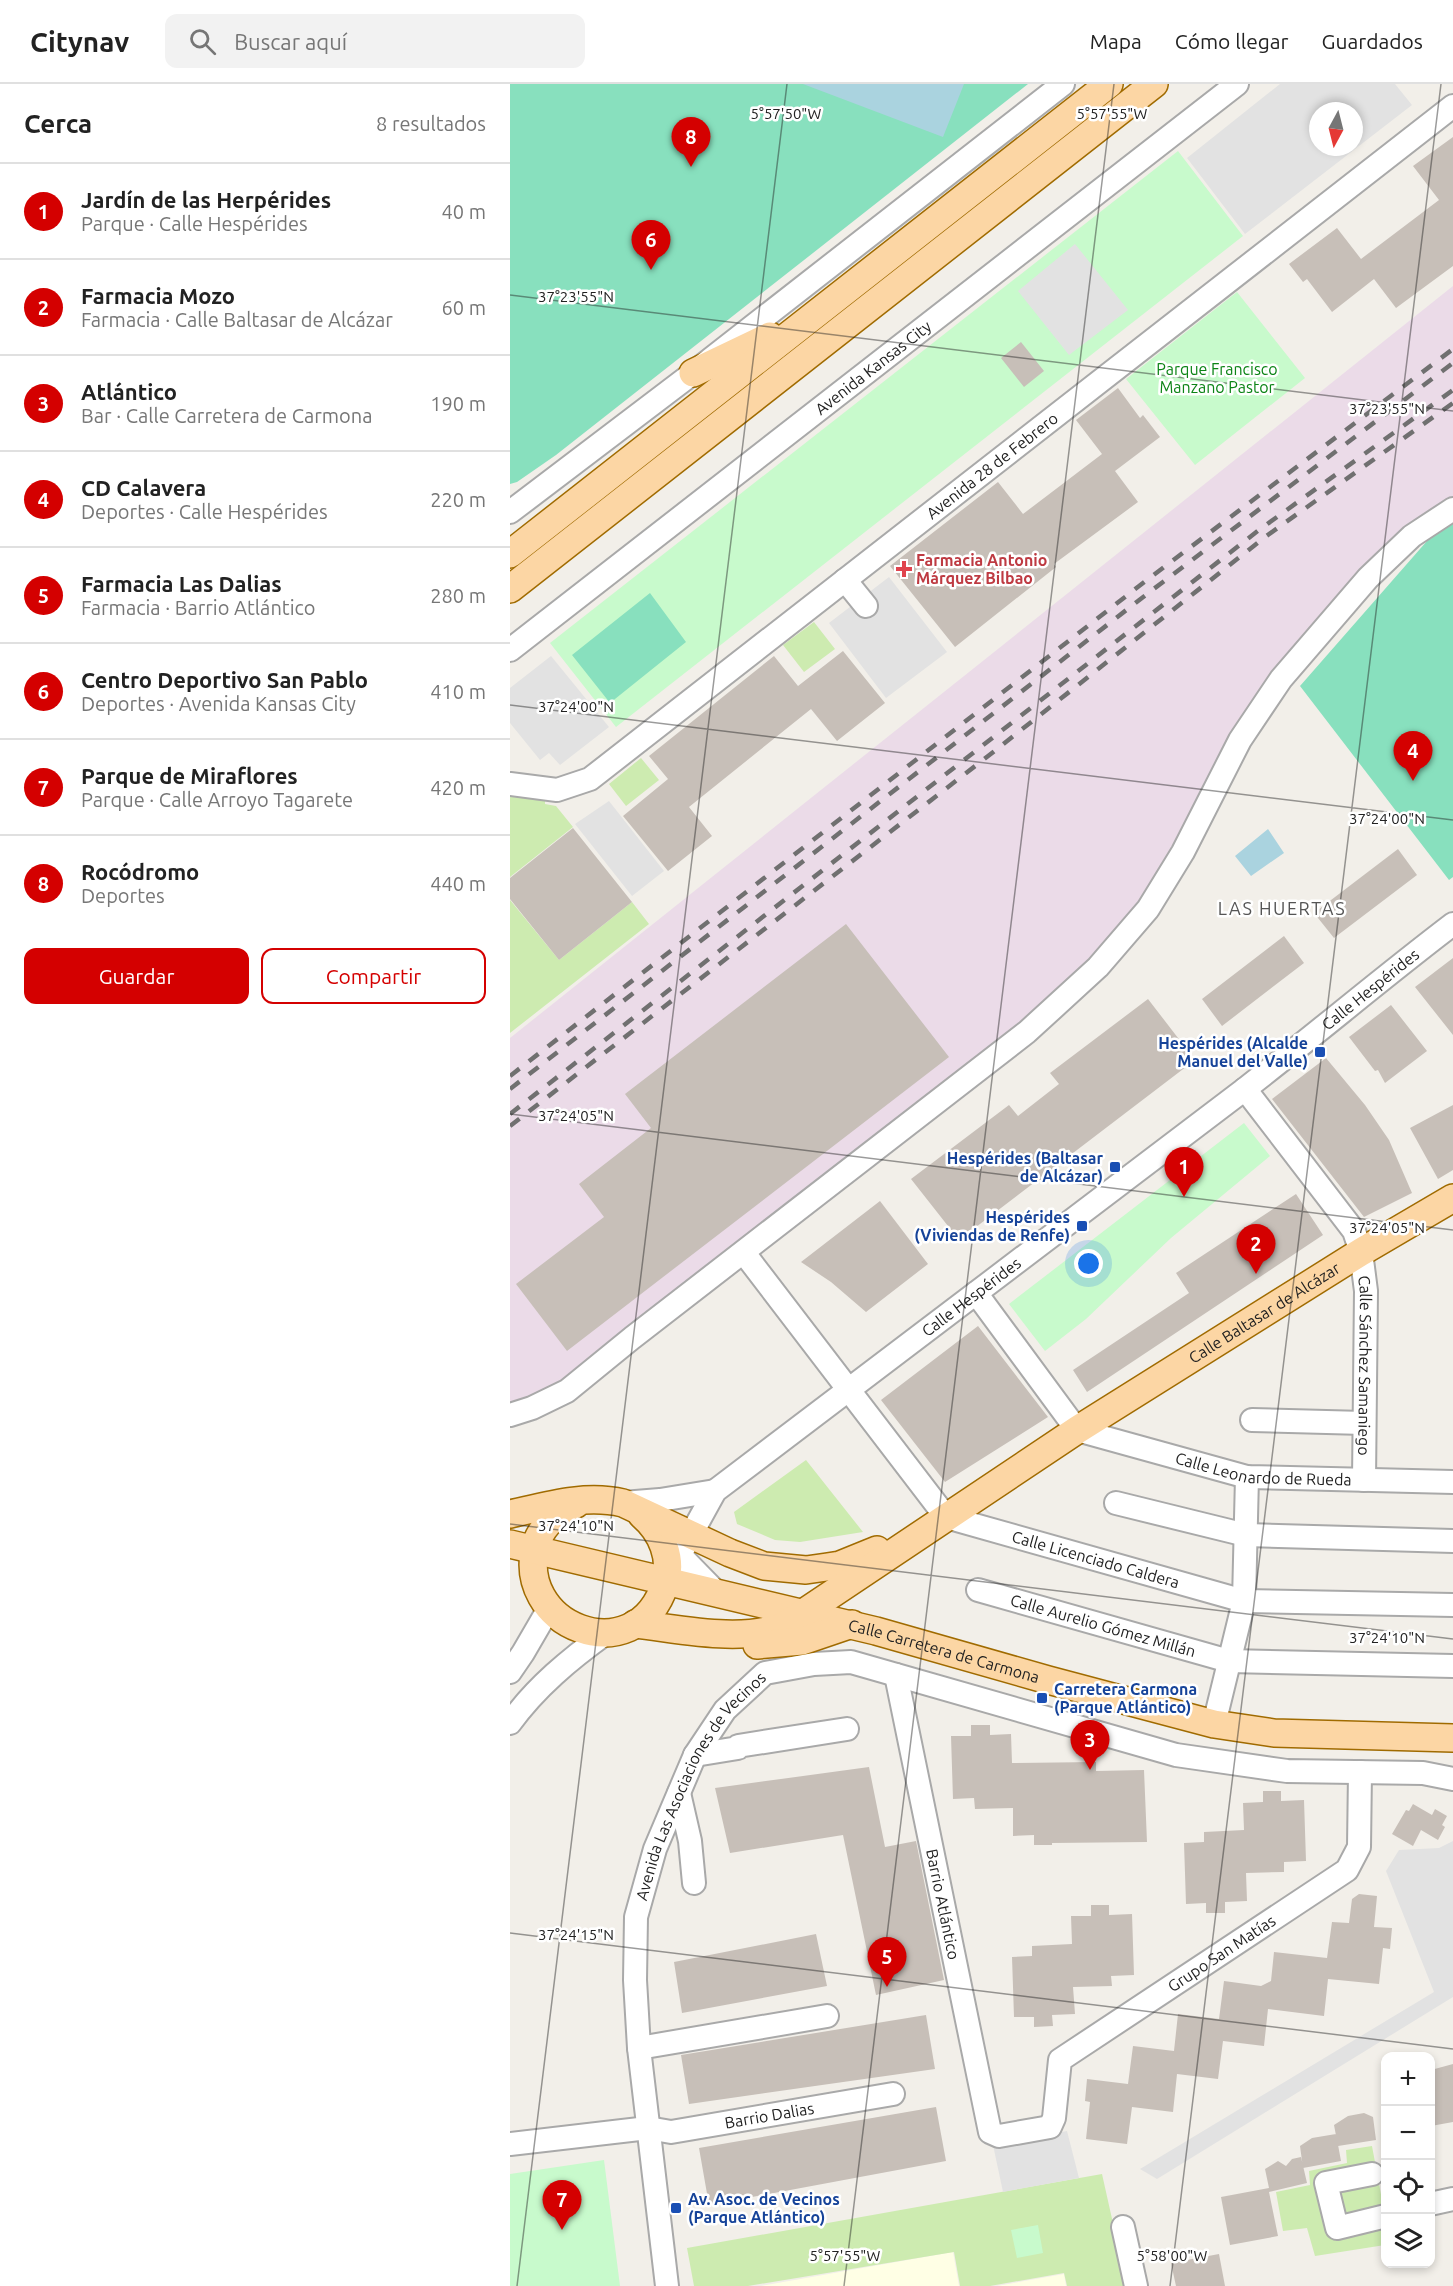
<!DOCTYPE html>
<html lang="es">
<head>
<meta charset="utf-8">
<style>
  body { margin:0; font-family:Ubuntu,sans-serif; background:#f2f2f2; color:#222 }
  .controls { position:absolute; right:18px; bottom:18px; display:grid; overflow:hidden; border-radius:12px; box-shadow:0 3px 9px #0003 }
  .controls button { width:54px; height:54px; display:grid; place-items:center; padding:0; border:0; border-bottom:2px solid #e0e0e0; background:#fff; color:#222; font:30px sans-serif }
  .compass { position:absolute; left:799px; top:18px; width:54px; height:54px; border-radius:50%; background:#fff; box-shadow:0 3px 9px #0003; rotate:187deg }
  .you { position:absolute; left:579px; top:1180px; width:21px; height:21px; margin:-15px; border:4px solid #fff; border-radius:50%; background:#1a73e8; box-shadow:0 0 0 9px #1a73e833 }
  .badge { display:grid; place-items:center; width:39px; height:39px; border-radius:50%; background:#d40000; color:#fff; font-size:20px; font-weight:700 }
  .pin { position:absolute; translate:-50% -50px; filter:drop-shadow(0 2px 3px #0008) }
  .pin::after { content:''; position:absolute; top:32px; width:21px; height:18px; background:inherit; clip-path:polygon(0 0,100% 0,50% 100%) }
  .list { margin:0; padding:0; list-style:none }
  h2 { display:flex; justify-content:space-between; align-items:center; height:78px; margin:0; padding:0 24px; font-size:26px }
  h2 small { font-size:20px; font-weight:400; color:#767676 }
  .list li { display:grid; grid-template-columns:39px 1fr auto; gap:18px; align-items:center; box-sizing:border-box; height:96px; padding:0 24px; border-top:2px solid #e0e0e0 }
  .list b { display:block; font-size:22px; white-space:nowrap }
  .list p { margin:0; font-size:20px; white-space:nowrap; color:#767676 }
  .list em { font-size:20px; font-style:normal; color:#767676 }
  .actions { display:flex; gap:12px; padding:18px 24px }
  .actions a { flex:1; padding:14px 0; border:2px solid #d40000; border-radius:12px; text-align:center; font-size:21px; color:#d40000 }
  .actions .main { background:#d40000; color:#fff }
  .icon { flex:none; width:33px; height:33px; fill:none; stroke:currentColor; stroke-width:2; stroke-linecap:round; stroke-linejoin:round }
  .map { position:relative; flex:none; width:943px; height:2202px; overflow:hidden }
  header { display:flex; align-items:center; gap:36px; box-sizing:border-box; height:84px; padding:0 30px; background:#fff; border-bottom:2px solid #e0e0e0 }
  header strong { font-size:28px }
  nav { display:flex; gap:33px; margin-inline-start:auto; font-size:21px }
  .search { width:420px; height:54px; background:#f2f2f2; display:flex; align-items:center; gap:15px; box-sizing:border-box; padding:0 21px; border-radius:12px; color:#767676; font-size:22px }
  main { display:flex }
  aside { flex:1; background:#fff }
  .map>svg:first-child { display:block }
  .industrial { fill:#ebdbe8 }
  .education { fill:#ffffe5 }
  .grass { fill:#cdebb0 }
  .park { fill:#c8facc }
  .pitch { fill:#88e0be }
  .parking { fill:#e2e2e2; fill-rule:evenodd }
  .water { fill:#aad3df }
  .building { fill:#c7bfb8 }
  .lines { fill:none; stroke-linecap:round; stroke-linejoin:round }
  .minor-casing { stroke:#a9a9a9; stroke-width:26 }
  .major-casing { stroke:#a06b00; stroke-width:30 }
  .minor { stroke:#fff; stroke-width:22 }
  .major { stroke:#fcd6a4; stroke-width:27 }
  .rail { stroke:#707070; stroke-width:4.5; stroke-dasharray:12 12; stroke-linecap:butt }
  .ticks { fill:none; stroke:#222; stroke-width:1.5; stroke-opacity:0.45 }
  .health-dot { fill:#e0444e; stroke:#fff; stroke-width:2 }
  .transit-dot { fill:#1a4fb4; stroke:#fff; stroke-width:2 }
  .labels { text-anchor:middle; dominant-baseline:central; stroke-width:5; stroke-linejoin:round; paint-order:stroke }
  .street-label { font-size:16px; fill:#222; stroke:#fff }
  .park-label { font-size:16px; fill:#0c8416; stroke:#fff }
  .health-label { font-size:16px; font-weight:bold; fill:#be3a42; stroke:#fff; text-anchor:start }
  .transit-label { font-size:16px; font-weight:bold; fill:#164399; stroke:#fff; text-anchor:end }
  .neighbourhood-label { font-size:18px; letter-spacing:1.5px; fill:#555; stroke:#fff }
  .ticks-label { font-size:15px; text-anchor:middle; fill:#222; stroke:#fff; stroke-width:5; stroke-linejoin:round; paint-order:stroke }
</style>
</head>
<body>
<header>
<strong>Citynav</strong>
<div class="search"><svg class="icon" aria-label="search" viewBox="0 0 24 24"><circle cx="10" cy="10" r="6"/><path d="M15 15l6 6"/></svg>Buscar aquí</div>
<nav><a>Mapa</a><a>Cómo llegar</a><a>Guardados</a></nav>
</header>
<main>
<aside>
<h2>Cerca<small>8 resultados</small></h2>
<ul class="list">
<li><span class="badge">1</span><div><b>Jardín de las Herpérides</b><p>Parque · Calle Hespérides</p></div><em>40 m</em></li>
<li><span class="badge">2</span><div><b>Farmacia Mozo</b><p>Farmacia · Calle Baltasar de Alcázar</p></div><em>60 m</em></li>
<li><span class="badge">3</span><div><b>Atlántico</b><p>Bar · Calle Carretera de Carmona</p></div><em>190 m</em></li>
<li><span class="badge">4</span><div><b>CD Calavera</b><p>Deportes · Calle Hespérides</p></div><em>220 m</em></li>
<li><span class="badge">5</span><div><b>Farmacia Las Dalias</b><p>Farmacia · Barrio Atlántico</p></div><em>280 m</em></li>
<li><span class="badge">6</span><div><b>Centro Deportivo San Pablo</b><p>Deportes · Avenida Kansas City</p></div><em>410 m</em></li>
<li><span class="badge">7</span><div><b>Parque de Miraflores</b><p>Parque · Calle Arroyo Tagarete</p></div><em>420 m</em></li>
<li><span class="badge">8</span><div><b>Rocódromo</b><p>Deportes</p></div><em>440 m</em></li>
</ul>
<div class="actions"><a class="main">Guardar</a><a>Compartir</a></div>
</aside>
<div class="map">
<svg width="943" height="2202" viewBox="0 0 943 2202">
  <rect width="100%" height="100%" fill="#f2efe9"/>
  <path class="industrial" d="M 943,202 L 943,433 L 906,456 L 815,554 L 745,650 L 668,790 L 551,930 L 0,1341 L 0,954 Z"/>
  <path class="education" d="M 443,2168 L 449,2202 L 251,2202 Z
    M 554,2190 L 556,2202 L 487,2202 Z"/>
  <path class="grass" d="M 304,538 L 325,565 L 294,588 L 273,561 Z
    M 131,674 L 149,696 L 116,722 L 99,700 Z
    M 0,710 L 35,716 L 35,720 L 46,722 L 63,743 L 0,793 Z
    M 0,816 L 49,876 L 122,818 L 139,840 L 0,949 Z
    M 296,1376 L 353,1448 L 290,1458 L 265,1456 L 227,1440 L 224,1428 Z
    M 862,2062 L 875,2132 L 875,2161 L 805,2172 L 797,2144 L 773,2147 L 766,2108 L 800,2101 L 799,2087 L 837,2079 L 836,2066 Z
    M 592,2090 L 617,2202 L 557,2202 L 554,2189 L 480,2202 L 450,2202 L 444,2168 L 238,2202 L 184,2202 L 177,2164 Z"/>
  <path class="park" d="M 668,67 L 733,152 L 106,643 L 40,559 Z
    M 727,208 L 795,294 L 685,381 L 616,295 Z
    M 734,1039 L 760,1072 L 661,1154 L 576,1235 L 535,1267 L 499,1220 Z
    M 94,2076 L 110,2202 L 0,2202 L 0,2090 Z
    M 528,2141 L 533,2169 L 507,2174 L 501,2146 Z"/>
  <path class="pitch" d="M 0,0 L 518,0 L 46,371 L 7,398 L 0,400 Z
    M 943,436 L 943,793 L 939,796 L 790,602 L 924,449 Z
    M 140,509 L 176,558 L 100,619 L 62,571 Z"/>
  <path class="parking" d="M 770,0 L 885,0 L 902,21 L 735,150 L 677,74 ZM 808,27 L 844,27 L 844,63 L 808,63 Z
    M 565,160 L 618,226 L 559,271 L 508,207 Z
    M 379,493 L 437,568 L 376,614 L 319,539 Z
    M 41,572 L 99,643 L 50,681 L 39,669 L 30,676 L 0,639 L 0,604 Z
    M 99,717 L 154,787 L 122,812 L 65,740 Z
    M 943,1757 L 943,1913 L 647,2095 L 630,2085 L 924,1908 L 876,1787 L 889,1766 L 929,1764 Z
    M 557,2047 L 569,2094 L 493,2108 L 483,2061 Z"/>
  <path class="water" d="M 293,0 L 454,0 L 433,53 Z
    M 758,745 L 774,769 L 741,792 L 725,772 Z"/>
  <path class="building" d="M 943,53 L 943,182 L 886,224 L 864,195 L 822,228 L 797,195 L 793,198 L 779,180 L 827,144 L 851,175 L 929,116 L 903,82 Z
    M 511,258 L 534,287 L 514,303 L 491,274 Z
    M 608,304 L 630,334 L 633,331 L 650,353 L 605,387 L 628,418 L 544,480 L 546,483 L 445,563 L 380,482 L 488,398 L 513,430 L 592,370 L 566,336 Z
    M 333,567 L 375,619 L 327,657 L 301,625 L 179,723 L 202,752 L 158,787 L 113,732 L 158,695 L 139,672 L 264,572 L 288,602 Z
    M 63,744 L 122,818 L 49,876 L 0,815 L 0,794 Z
    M 888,765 L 907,791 L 824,854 L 804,829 Z
    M 336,840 L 439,973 L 57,1267 L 6,1200 L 94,1133 L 69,1100 L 141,1044 L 115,1010 Z
    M 774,852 L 794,879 L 712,942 L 692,915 Z
    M 943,874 L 943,951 L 905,903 Z
    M 638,915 L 685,976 L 449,1156 L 401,1095 L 499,1021 L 508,1032 L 549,1000 L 540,989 Z
    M 881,921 L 917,967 L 875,999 L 868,986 L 865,987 L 839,953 Z
    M 816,974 L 855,1021 L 879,1056 L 902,1109 L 854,1133 L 762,1015 Z
    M 943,1021 L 943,1086 L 928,1095 L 900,1044 Z
    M 786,1110 L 813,1151 L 577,1308 L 563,1286 L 679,1209 L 666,1189 Z
    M 370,1117 L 418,1180 L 356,1228 L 321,1198 L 291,1178 Z
    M 468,1242 L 538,1333 L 435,1398 L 371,1316 Z
    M 461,1641 L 480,1641 L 480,1651 L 501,1650 L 502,1679 L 586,1678 L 586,1687 L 634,1686 L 637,1758 L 542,1759 L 542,1761 L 524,1761 L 524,1751 L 503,1752 L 503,1724 L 465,1725 L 464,1714 L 443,1715 L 441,1652 L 461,1652 Z
    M 359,1683 L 375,1763 L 406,1757 L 434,1896 L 366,1911 L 333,1751 L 220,1769 L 205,1704 Z
    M 753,1707 L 771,1707 L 771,1717 L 794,1716 L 796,1777 L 774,1778 L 774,1788 L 736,1789 L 737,1817 L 715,1818 L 715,1829 L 696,1829 L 696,1819 L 676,1820 L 674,1759 L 694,1758 L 694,1748 L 734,1746 L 733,1719 L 753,1718 Z
    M 903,1720 L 922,1731 L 925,1725 L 937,1732 L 932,1741 L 935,1743 L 928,1756 L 911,1746 L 903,1762 L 882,1750 L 896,1726 L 899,1727 Z
    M 849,1810 L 867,1812 L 864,1843 L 882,1844 L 880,1865 L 873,1864 L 869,1900 L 818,1895 L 814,1932 L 758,1925 L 754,1962 L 713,1957 L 708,1995 L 667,1990 L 663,2028 L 622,2023 L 617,2060 L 576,2055 L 580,2018 L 575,2017 L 577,1995 L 618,2000 L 623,1962 L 664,1967 L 668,1930 L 709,1935 L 714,1897 L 751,1902 L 761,1897 L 764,1868 L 817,1874 L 822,1838 L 839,1839 L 842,1815 Z
    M 581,1821 L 599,1821 L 599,1831 L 622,1830 L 624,1891 L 601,1892 L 602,1902 L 563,1903 L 565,1930 L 542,1931 L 543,1942 L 524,1943 L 524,1933 L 504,1933 L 502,1873 L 522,1872 L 522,1862 L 562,1860 L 561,1832 L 581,1832 Z
    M 306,1850 L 317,1902 L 172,1929 L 164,1878 Z
    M 416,1931 L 425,1985 L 179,2020 L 171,1971 Z
    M 943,1980 L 943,2038 L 921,2042 L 921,1986 Z
    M 426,2023 L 436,2077 L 199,2121 L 189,2064 Z
    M 854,2029 L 863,2033 L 866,2056 L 828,2062 L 824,2041 L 838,2032 Z
    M 826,2050 L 831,2077 L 793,2084 L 790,2062 L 802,2054 Z
    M 791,2073 L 797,2099 L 759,2108 L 768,2152 L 720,2161 L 711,2113 L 759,2104 L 755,2085 L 768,2077 L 776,2082 L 782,2075 Z
    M 709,2170 L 715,2202 L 666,2202 L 661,2179 Z"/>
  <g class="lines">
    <defs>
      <g id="minor">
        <path d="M 0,428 L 183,289 L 553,0"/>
        <path d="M 335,496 L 356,522"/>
        <path id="s1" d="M 0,566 L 727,0"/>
        <path id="s2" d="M 0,700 L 47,706 L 80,695 L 943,22"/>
        <path id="s3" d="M 735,1005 L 844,1147 L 851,1168 L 856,1207 L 854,1396"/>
        <path id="s4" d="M 234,1169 L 436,1433 L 734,1517 L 943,1521"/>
        <path id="s5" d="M 466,1209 L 567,1346 L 737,1393 L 943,1398"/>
        <path d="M 0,1331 L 22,1324 L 57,1307 L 122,1254 L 517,948 L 588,883 L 638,825 L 673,768 L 730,656 L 771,595 L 858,494 L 902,452 L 943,425"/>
        <path d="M 742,1336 L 854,1339"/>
        <path d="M 113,1419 L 150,1416 L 205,1407"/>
        <path d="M 606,1419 L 736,1451 L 943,1457"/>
        <path d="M 160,1461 L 205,1507"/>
        <path id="s6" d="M 156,1496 L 205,1407 L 735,1005 C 805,951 872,894 943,840"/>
        <path id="s7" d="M 468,1506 L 719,1577 L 943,1582"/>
        <path d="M 0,1588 L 13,1569 L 38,1526"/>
        <path id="s8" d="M 386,1591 L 480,2048 L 489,2052 L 540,2043 L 544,2034 L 550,1976 L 837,1786 L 849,1763 L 850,1688"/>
        <path d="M 0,1639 C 26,1603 60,1575 96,1549"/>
        <path d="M 704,1640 L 734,1517 L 737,1393"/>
        <path d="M 185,1671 L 228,1664 L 228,1662 L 337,1645"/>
        <path d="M 169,1709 L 180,1757 L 184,1799"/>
        <path d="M 129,1964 L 317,1932"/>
        <path id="s9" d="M 0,2060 L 138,2044 L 161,2048 L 383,2010"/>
        <path d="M 862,2090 L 816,2099 L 827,2144 L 876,2132"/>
        <path d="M 920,2120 L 943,2115"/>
        <path d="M 613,2143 L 626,2202"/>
        <path id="s10" d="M 157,2202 L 129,1964 L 125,1896 L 126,1833 L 145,1765 L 185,1671 L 215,1626 L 255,1589 L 304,1580 L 341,1578 L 666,1671 L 777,1687 L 913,1689 L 943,1695"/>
      </g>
      <g id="major">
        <path d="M 183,289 L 260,252"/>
        <path d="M 0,470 L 599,0"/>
        <path d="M 0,505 L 644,0"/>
        <path d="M 66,1420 C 49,1426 34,1440 27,1457 C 0,1542 126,1591 155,1500 C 163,1475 152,1448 132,1431"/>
        <path d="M 0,1430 C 36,1422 75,1410 113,1419 L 220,1469 L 254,1482 L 296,1486 L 317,1483 L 330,1481 L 367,1466"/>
        <path id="s11" d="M 0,1460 L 366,1547 L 538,1596 L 704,1640 L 764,1649 L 943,1654"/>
        <path id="s12" d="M 125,1540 C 170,1545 231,1559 274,1542 L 567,1346 L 851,1168 L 943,1114"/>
        <path d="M 247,1561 L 292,1557 L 342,1540"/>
      </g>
    </defs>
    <use href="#minor" class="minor-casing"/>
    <use href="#major" class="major-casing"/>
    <use href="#minor" class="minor"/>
    <use href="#major" class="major"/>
    <path class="rail" d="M 0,992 L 633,499 L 943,265
      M 0,1005 L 637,510 L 943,279
      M 0,1030 L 749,446 L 943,306
      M 0,1042 L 482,669 L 755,453 L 943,319"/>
  </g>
  <path class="ticks" d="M 0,211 L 943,327M 0,621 L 943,736M 0,1030 L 943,1146M 0,1440 L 943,1555M 0,1849 L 943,1965M 7,2202 L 277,0M 334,2202 L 604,0M 660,2202 L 931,0"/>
  <path class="health-dot" d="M391 476h6v6h6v6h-6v6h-6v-6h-6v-6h6z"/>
  <g class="transit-dot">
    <rect x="804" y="962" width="12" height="12" rx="3"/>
    <rect x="599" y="1077" width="12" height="12" rx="3"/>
    <rect x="566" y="1136" width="12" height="12" rx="3"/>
    <rect x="526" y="1608" width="12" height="12" rx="3"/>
    <rect x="160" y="2118" width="12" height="12" rx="3"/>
  </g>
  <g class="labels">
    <g class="street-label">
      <text stroke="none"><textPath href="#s1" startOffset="460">Avenida Kansas City</textPath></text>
      <text stroke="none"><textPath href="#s2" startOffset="592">Avenida 28 de Febrero</textPath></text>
      <text stroke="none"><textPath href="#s6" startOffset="927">Calle Hespérides</textPath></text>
      <text stroke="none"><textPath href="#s6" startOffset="423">Calle Hespérides</textPath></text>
      <text stroke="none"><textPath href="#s12" startOffset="724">Calle Baltasar de Alcázar</textPath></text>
      <text stroke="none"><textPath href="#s3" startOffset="315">Calle Sánchez Samaniego</textPath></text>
      <text stroke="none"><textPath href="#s5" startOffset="362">Calle Leonardo de Rueda</textPath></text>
      <text stroke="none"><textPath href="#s4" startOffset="488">Calle Licenciado Caldera</textPath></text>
      <text stroke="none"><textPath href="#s7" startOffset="130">Calle Aurelio Gómez Millán</textPath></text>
      <text stroke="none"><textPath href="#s11" startOffset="447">Calle Carretera de Carmona</textPath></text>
      <text stroke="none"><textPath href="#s10" startOffset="519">Avenida Las Asociaciones de Vecinos</textPath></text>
      <text stroke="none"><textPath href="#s8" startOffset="234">Barrio Atlántico</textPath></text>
      <text stroke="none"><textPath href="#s8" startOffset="790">Grupo San Matías</textPath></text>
      <text stroke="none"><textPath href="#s9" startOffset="262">Barrio Dalias</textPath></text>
    </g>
    <g class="park-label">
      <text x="707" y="285">Parque Francisco<tspan x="707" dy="18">Manzano Pastor</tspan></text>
    </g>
    <g class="health-label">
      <text x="406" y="476">Farmacia Antonio<tspan x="406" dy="18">Márquez Bilbao</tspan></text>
    </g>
    <g class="transit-label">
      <text x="798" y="959">Hespérides (Alcalde<tspan x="798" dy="18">Manuel del Valle)</tspan></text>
      <text x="593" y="1074">Hespérides (Baltasar<tspan x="593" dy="18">de Alcázar)</tspan></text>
      <text x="560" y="1133">Hespérides<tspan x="560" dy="18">(Viviendas de Renfe)</tspan></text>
      <text x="544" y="1605" text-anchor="start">Carretera Carmona<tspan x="544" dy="18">(Parque Atlántico)</tspan></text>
      <text x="178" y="2115" text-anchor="start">Av. Asoc. de Vecinos<tspan x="178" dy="18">(Parque Atlántico)</tspan></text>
    </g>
    <g class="neighbourhood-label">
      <text x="772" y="824">LAS HUERTAS</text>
    </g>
  </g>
  <g class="ticks-label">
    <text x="276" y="35">5°57'50"W</text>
    <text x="602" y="35">5°57'55"W</text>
    <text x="66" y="218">37°23'55"N</text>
    <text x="877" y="330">37°23'55"N</text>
    <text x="66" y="628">37°24'00"N</text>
    <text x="877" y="740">37°24'00"N</text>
    <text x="66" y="1037">37°24'05"N</text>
    <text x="877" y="1149">37°24'05"N</text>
    <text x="66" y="1447">37°24'10"N</text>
    <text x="877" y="1559">37°24'10"N</text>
    <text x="66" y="1856">37°24'15"N</text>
    <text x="335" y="2177">5°57'55"W</text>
    <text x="662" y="2177">5°58'00"W</text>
  </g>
</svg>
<div class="controls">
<button>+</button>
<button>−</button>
<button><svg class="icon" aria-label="locate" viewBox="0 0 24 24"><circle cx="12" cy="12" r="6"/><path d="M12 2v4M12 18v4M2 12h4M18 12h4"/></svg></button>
<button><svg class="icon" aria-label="layers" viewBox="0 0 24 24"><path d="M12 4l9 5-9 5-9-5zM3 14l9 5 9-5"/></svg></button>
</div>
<svg class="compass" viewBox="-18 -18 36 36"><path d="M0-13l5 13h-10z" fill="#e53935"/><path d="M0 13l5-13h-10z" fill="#767676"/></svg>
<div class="you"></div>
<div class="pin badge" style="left:674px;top:1113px">1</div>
<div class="pin badge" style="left:746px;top:1190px">2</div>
<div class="pin badge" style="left:580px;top:1686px">3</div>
<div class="pin badge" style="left:903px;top:697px">4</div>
<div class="pin badge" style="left:377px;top:1903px">5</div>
<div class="pin badge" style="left:141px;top:186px">6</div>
<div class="pin badge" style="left:52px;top:2146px">7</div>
<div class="pin badge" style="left:181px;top:83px">8</div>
</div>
</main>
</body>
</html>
